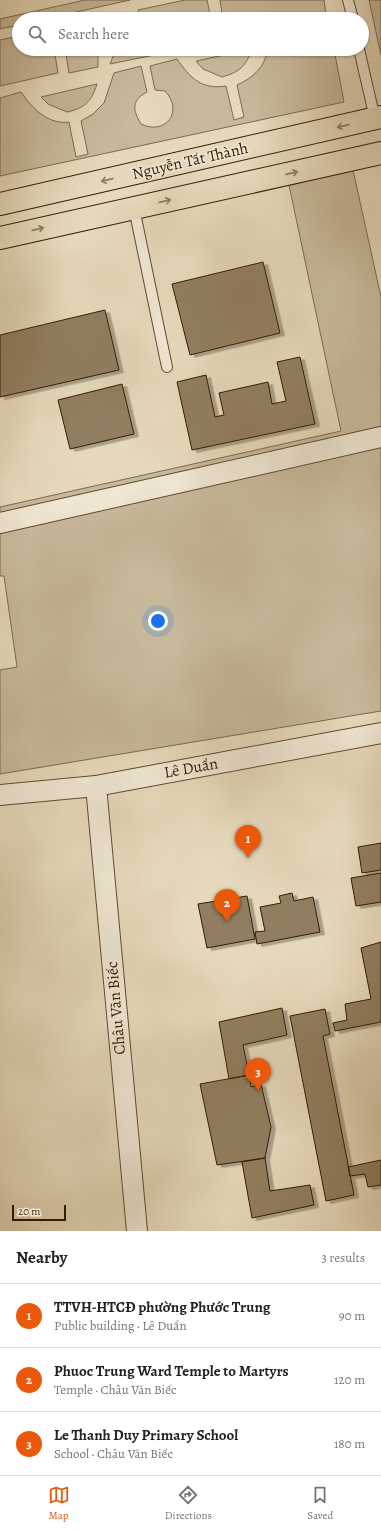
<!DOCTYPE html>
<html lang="en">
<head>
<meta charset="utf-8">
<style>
  body { margin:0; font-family:Alegreya,serif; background:#f2f2f2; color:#222 }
  .scale { position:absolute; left:12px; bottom:10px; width:54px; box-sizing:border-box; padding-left:4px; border:2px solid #351c00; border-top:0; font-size:11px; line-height:14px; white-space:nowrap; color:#351c00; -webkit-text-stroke:3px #efe6d3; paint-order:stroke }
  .you { position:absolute; left:158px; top:621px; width:14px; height:14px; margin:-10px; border:3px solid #fff; border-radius:50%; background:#1a73e8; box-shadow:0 0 0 6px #1a73e833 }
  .badge { display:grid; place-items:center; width:26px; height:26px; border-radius:50%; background:#ea580c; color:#fff; font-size:13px; font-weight:700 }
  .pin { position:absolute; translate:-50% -33px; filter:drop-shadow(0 1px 2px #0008) }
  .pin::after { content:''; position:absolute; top:21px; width:14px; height:12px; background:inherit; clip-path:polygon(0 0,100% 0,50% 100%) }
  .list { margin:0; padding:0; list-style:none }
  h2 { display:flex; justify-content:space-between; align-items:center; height:52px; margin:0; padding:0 16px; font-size:17px }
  h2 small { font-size:13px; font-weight:400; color:#767676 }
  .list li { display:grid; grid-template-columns:26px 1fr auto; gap:12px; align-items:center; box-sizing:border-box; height:64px; padding:0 16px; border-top:1px solid #e0e0e0 }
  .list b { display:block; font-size:15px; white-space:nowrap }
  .list p { margin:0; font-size:13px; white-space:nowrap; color:#767676 }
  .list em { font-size:13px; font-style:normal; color:#767676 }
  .icon { flex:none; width:22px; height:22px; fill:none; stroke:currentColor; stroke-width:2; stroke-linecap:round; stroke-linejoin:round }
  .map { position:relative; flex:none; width:381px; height:1231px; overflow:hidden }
  .search { position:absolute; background:#fff; box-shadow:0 1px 3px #0004; left:12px; right:12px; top:12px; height:44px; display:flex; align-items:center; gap:10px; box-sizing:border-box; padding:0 14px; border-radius:22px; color:#767676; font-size:15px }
  .sheet { height:244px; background:#fff }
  nav { display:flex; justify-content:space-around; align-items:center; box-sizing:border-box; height:56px; border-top:1px solid #e0e0e0; background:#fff; font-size:11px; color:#767676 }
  nav a { display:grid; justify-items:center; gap:2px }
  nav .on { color:#ea580c }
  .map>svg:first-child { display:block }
  .green { fill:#c8b99b; stroke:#7e6a4e }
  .building { fill:#917e61; stroke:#351c00; filter:url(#shadow) }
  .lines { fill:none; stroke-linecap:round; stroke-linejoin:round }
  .lane-casing { stroke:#614b2f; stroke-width:12 }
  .street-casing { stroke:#614b2f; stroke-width:22 }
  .primary-casing { stroke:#351c00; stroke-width:24 }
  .lane { stroke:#efe6d3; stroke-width:10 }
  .street { stroke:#efe6d3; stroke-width:20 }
  .primary { stroke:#e6d9bb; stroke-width:22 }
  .oneway { stroke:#8e7a5e }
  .labels { text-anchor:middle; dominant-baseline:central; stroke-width:3; stroke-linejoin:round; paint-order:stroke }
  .street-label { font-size:16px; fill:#351c00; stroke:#efe6d3 }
</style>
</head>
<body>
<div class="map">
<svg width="381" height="1231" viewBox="0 0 381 1231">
  <defs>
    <filter id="shadow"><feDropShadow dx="4.5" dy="2.5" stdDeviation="0" flood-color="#0004"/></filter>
  </defs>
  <rect width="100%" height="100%" fill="#e6d9bb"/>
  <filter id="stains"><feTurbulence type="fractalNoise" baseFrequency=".005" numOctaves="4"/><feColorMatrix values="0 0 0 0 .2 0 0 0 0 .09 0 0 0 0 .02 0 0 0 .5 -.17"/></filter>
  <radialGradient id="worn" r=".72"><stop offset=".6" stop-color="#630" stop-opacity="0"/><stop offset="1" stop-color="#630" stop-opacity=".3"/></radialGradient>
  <path class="green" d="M 85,0 L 130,0 L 45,19 L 19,19 L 19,25 L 0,29 L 0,19 Z
    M 185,0 L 207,0 L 211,19 L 140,18 L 138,10 Z
    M 220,0 L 324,0 L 326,15 L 305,19 L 223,19 Z
    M 369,0 L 381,0 L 381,55 Z
    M 19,36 L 19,49 L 54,49 L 58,73 L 0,86 L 0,40 Z
    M 65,49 L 101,49 L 98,57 L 98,67 L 69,73 Z
    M 116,49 L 172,49 L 174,51 L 110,64 Z
    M 252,49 C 246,66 240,72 222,77 L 203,69 L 196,61 Z
    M 268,49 L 334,49 L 344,102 L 0,176 L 0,98 L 21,92 C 32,108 48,125 69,122 L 76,157 L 88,154 L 81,121 L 93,114 L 104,103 L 114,73 L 141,66 L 147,92 C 132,100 132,109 141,124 C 166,136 184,111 165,91 L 155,90 L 150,66 L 177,59 C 190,78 202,90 226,86 L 234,120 L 244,117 L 237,85 C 253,78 265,67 268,49 Z
    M 97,84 C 91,102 85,108 67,112 L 48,104 L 41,97 Z
    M 353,170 L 381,297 L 381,711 L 0,774 L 0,670 L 17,667 L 4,576 L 0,576 L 0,507 L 341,431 L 289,185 Z"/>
  <path class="building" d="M 263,262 L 280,333 L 190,355 L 172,284 Z
    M 105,310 L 119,370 L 0,397 L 0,335 Z
    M 300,357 L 315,424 L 192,450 L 177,382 L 206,375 L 215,417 L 224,415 L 219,393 L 268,382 L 272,404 L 286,401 L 277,362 Z
    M 122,384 L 134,434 L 70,449 L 58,400 Z
    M 381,843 L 381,870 L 362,873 L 358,847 Z
    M 381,873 L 381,902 L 356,906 L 351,878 Z
    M 292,893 L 294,901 L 313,897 L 320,932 L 257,944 L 255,932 L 265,931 L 260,907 L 281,903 L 279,896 Z
    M 247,896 L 255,939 L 207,948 L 198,904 Z
    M 381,942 L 381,1022 L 335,1031 L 333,1023 L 347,1020 L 345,1004 L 371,999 L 361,948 Z
    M 282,1008 L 287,1035 L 243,1045 L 249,1075 L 229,1079 L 219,1022 Z
    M 325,1009 L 330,1034 L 323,1036 L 354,1195 L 326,1201 L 290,1016 Z
    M 249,1075 L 251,1087 L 261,1084 L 271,1127 L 265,1158 L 217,1165 L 200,1084 Z
    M 265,1158 L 270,1191 L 310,1185 L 314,1205 L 252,1218 L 242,1162 Z
    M 381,1160 L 381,1185 L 368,1187 L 365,1174 L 350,1176 L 348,1167 Z"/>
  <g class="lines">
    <defs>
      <path id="lane" d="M 348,0 L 353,19
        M 359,49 L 375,119
        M 134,208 L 167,367"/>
      <path id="street" d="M 0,523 L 381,437
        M 96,786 L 137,1231
        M 0,795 L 96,786 L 381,733"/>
      <path id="primary" d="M 0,204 L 381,117
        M 0,238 L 381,153"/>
    </defs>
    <use href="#lane" class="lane-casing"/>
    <use href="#street" class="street-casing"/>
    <use href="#primary" class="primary-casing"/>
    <use href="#lane" class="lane"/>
    <use href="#street" class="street"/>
    <use href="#primary" class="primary"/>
  </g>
  <defs><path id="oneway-shaft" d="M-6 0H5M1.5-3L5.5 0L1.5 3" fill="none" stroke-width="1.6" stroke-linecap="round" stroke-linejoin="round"/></defs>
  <g class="oneway">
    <use href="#oneway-shaft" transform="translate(343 126) rotate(167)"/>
    <use href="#oneway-shaft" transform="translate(292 173) rotate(-13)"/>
    <use href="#oneway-shaft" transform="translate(107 180) rotate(167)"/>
    <use href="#oneway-shaft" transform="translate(165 201) rotate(-13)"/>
    <use href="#oneway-shaft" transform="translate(38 229) rotate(-13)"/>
  </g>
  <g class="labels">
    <g class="street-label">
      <text transform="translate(190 161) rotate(-13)">Nguyễn Tất Thành</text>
      <text transform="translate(191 768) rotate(-10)">Lê Duẩn</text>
      <text transform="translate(116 1008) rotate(-95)">Châu Văn Biếc</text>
    </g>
  </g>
  <rect width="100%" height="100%" filter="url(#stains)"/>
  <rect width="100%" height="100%" fill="url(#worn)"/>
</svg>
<div class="scale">20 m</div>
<div class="you"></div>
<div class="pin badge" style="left:248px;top:858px">1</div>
<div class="pin badge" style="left:227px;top:922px">2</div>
<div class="pin badge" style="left:258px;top:1091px">3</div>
<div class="search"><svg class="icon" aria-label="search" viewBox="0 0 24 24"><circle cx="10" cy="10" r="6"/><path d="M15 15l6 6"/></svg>Search here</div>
</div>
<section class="sheet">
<h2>Nearby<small>3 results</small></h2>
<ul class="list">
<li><span class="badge">1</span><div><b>TTVH-HTCĐ phường Phước Trung</b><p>Public building · Lê Duẩn</p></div><em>90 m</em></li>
<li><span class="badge">2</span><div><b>Phuoc Trung Ward Temple to Martyrs</b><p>Temple · Châu Văn Biếc</p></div><em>120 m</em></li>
<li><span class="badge">3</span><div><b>Le Thanh Duy Primary School</b><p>School · Châu Văn Biếc</p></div><em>180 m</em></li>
</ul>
</section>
<nav>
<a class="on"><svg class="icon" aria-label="map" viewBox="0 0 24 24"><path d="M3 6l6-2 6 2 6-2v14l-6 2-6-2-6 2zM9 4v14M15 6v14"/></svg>Map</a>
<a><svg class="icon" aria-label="directions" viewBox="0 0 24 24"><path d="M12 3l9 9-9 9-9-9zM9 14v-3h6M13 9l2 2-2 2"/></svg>Directions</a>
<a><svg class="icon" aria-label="saved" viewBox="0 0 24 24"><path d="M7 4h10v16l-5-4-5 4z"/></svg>Saved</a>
</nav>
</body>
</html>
